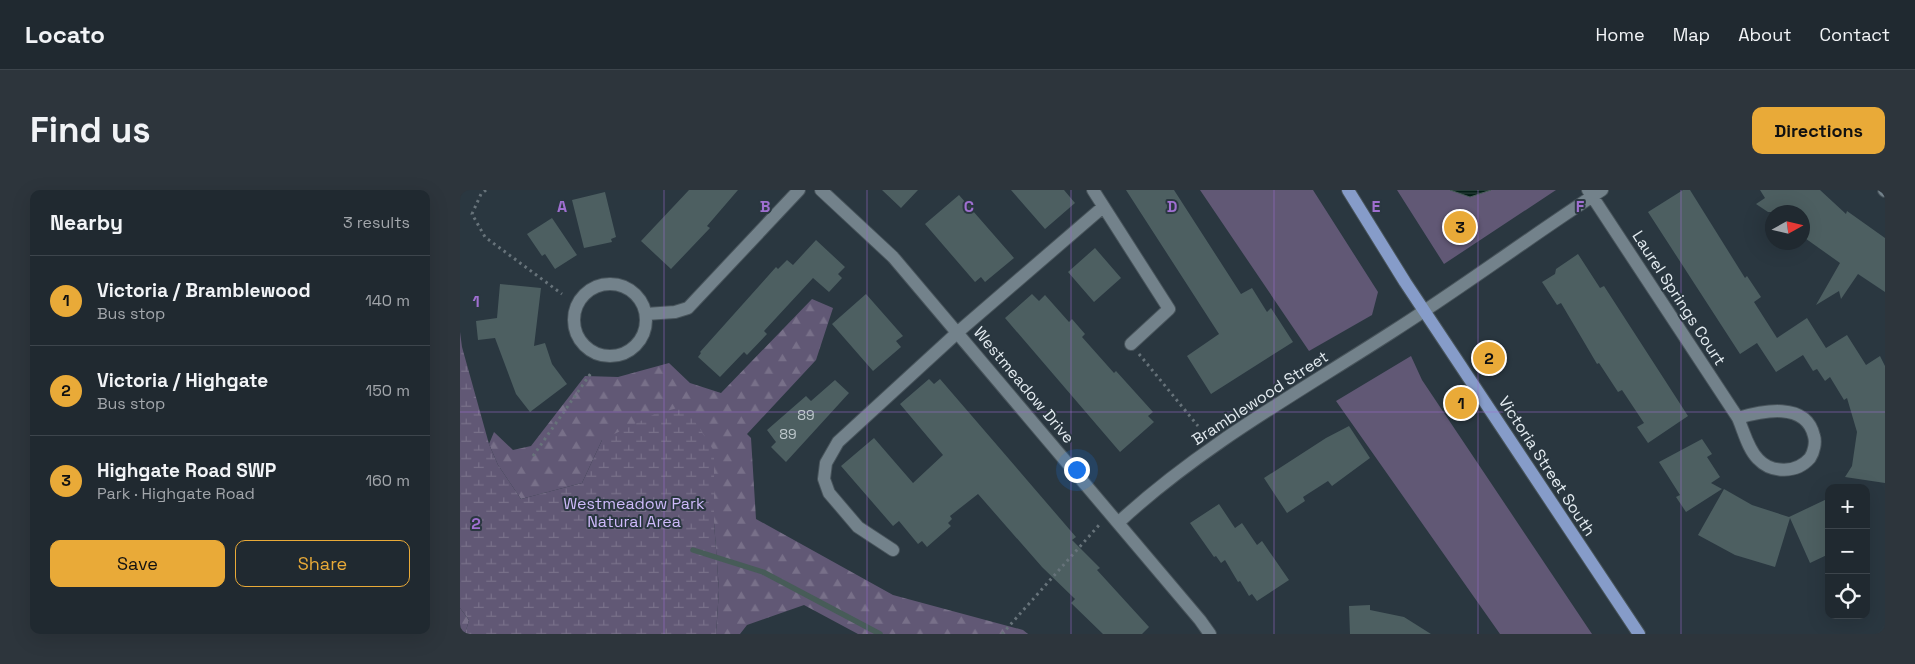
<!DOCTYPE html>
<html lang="en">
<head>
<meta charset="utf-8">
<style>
  body { margin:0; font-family:"Space Grotesk",sans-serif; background:#2d353c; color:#f1f3f6 }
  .controls { position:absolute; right:15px; bottom:15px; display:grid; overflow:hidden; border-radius:10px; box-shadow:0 5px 20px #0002 }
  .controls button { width:45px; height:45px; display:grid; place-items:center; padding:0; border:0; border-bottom:1px solid #3d454c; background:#202930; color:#f1f3f6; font:25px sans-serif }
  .compass { position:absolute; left:1305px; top:15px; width:45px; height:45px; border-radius:50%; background:#202930; box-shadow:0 5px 20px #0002; rotate:82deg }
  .you { position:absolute; left:616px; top:279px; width:18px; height:18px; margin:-12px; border:4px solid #fff; border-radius:50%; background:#1a73e8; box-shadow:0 0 0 8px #1a73e833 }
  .badge { display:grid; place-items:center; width:32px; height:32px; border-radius:50%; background:#e9aa38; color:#111; font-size:16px; font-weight:700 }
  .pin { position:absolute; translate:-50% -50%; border:2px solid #fff; box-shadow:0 1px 5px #0006 }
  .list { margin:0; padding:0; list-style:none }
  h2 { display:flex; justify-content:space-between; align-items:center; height:65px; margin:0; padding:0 20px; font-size:21px }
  h2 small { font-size:16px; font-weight:400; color:#a2a6ab }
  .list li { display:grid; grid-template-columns:32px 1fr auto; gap:15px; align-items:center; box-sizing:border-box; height:90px; padding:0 20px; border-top:1px solid #3d454c }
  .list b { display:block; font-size:19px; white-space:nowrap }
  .list p { margin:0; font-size:16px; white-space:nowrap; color:#a2a6ab }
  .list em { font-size:16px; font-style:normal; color:#a2a6ab }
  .actions { display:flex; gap:10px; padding:15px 20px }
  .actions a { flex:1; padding:11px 0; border:1px solid #e9aa38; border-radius:10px; text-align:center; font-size:18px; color:#e9aa38 }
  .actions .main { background:#e9aa38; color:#111 }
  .icon { flex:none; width:28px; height:28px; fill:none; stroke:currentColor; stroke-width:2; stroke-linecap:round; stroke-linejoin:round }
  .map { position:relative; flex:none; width:1425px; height:444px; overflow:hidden; border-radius:10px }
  header { display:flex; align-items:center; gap:30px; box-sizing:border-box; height:70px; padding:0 25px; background:#202930; border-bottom:1px solid #3d454c }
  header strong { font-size:24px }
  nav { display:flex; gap:28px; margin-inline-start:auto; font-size:18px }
  .intro { display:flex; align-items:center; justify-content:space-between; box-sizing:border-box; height:120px; padding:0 30px }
  h1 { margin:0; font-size:35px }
  .button { padding:12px 22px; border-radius:10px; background:#e9aa38; color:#111; font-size:18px; font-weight:700 }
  main { display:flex; gap:30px; padding:0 30px }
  aside { flex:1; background:#202930; border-radius:10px; box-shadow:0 5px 20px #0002 }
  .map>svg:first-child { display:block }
  .green { fill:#615875 }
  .forest { fill:url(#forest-firs) }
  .wetland { fill:url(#wetland-marsh) }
  .water { fill:url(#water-rules); stroke:#475c58 }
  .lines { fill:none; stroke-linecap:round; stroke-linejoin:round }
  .stream { stroke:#475c58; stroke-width:5.5 }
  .building { fill:#4d5f61 }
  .minor-casing { stroke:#48545b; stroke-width:14 }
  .major-casing { stroke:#48545b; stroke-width:14 }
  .path { stroke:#67737a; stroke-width:3; stroke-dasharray:2.5 4; stroke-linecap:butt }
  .minor { stroke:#73828b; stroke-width:12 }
  .major { stroke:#869cc9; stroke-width:12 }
  .grid { fill:none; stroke:#9f6fd0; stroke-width:1; stroke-opacity:0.55 }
  .labels { text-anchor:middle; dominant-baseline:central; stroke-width:4; stroke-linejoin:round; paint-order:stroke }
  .number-label { font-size:14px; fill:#bec8cc }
  .street-label { font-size:16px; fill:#e3ebf0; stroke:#2a3740 }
  .park-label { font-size:16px; fill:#cebafa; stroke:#2a3740 }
  .grid-label { font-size:16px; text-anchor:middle; font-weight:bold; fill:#9f6fd0; stroke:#2a3740; stroke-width:4; stroke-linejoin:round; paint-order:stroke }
</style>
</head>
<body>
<header>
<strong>Locato</strong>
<nav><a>Home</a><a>Map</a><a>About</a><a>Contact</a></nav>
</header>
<div class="intro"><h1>Find us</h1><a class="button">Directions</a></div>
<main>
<aside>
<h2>Nearby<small>3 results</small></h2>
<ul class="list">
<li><span class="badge">1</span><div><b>Victoria / Bramblewood</b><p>Bus stop</p></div><em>140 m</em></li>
<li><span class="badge">2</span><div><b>Victoria / Highgate</b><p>Bus stop</p></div><em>150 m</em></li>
<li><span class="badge">3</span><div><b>Highgate Road SWP</b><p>Park · Highgate Road</p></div><em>160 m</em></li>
</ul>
<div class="actions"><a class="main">Save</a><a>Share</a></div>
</aside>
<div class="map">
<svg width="1425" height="444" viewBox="0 0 1425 444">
  <defs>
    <pattern id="forest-firs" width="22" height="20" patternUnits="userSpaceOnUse" patternTransform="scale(1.25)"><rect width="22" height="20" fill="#615875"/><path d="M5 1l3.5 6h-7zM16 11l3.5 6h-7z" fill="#787089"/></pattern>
    <pattern id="wetland-marsh" width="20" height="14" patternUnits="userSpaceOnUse" patternTransform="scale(1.25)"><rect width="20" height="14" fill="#615875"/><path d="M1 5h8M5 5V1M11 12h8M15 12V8" fill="none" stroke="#787089"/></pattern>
    <pattern id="water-rules" width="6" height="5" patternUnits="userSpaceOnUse" patternTransform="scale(1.25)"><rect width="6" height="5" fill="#041e17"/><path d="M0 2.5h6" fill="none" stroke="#283f39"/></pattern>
  </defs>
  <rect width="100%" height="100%" fill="#2a3740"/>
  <path class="green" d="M 740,0 L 853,0 L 918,102 L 912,125 L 849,161 Z
    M 937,0 L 1096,0 L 984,74 Z
    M 951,166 L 962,190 L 1132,444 L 1040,444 L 876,211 Z"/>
  <path class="forest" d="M 352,109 L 373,118 L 356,170 L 287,244 L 291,248 L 296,329 L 433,405 L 563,440 L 568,444 L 398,444 L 344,415 L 287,435 L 280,444 L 256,444 L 259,400 L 254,332 L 142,250 L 122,293 L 61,309 L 38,275 L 29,254 L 34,242 L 53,260 L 71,256 L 125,186 L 158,187 L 209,173 L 230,193 L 261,203 Z
    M 0,418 L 9,430 L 5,444 L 0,444 Z"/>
  <path class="wetland" d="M 0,142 L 2,157 L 29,254 L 38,275 L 61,309 L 122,293 L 142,250 L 195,224 L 225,216 L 254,261 L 254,332 L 259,400 L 256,444 L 5,444 L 9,430 L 0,418 Z"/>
  <path class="water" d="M 990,0 L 1031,0 L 1010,7 Z"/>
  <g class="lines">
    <path class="stream" d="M 233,360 L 303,382 L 420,444"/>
  </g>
  <path class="building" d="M 229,0 L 278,0 L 247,36 L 250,38 L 211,79 L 181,51 Z
    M 422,0 L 458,0 L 441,18 Z
    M 551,0 L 604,0 L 615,13 L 585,39 Z
    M 666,0 L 714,0 L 781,104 L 792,98 L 807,122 L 811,118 L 833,152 L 751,204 L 727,166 L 759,144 Z
    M 1223,0 L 1230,0 L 1285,88 L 1287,86 L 1301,107 L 1294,112 L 1317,148 L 1347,128 L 1366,158 L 1387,145 L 1406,175 L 1420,166 L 1425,176 L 1425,293 L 1385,287 L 1392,276 L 1397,242 L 1387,208 L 1384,210 L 1370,187 L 1365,191 L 1357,179 L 1353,181 L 1343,165 L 1316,182 L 1297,153 L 1280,164 L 1188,22 Z
    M 1300,0 L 1360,0 L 1386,24 L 1387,21 L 1425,48 L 1425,102 L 1398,84 L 1381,109 L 1379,101 L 1356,115 L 1380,73 L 1342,46 L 1342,22 L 1308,22 L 1296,14 L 1305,8 Z
    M 145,2 L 156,47 L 151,49 L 152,52 L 124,58 L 112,10 Z
    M 499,5 L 554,68 L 525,92 L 521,87 L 515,92 L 465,34 Z
    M 92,28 L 117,65 L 95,79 L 85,64 L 82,66 L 67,44 Z
    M 356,50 L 385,77 L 378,84 L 382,88 L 369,102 L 353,88 L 304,141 L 307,144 L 287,165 L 284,162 L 260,187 L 238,167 L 241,163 L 240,162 L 316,77 L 318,79 L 327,70 L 333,75 Z
    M 635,58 L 661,88 L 634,112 L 608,82 Z
    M 1118,64 L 1140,98 L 1144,96 L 1228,226 L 1188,253 L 1177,237 L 1184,233 L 1162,200 L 1158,202 L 1139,173 L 1137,174 L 1101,113 L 1097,115 L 1082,92 L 1095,84 L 1096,79 Z
    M 40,94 L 81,98 L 74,156 L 85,153 L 92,174 L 107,194 L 70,222 L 56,204 L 35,148 L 18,150 L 16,131 L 37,128 Z
    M 406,104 L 443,146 L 436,151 L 441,157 L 413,181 L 372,134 Z
    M 572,104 L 579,111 L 585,105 L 609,132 L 612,129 L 625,144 L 622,147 L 654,183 L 656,181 L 693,222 L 688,226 L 694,232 L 660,262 L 545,128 Z
    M 469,189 L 474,194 L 480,189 L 616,347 L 612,350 L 640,378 L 637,380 L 689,437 L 682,444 L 643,444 L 611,413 L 615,409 L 582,377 L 518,304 L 490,326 L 492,329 L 488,333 L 491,336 L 467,357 L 462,351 L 458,354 L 439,331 L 433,336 L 381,276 L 414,248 L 453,293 L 483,265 L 440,214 Z
    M 375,190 L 389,203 L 326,272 L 311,257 L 316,252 L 307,240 L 346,206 L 351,211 Z
    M 889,236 L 910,268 L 872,296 L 868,291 L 843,307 L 845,311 L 827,323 L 804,288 L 866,248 Z
    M 1242,249 L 1252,264 L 1247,267 L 1260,287 L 1251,293 L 1262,299 L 1226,322 L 1216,307 L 1220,305 L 1199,272 Z
    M 1264,299 L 1292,315 L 1329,327 L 1369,308 L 1369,364 L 1350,373 L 1330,328 L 1315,377 L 1275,365 L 1238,345 Z
    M 759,314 L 775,338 L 782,333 L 797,355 L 802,351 L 829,390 L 797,411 L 792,404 L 789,406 L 780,391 L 778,392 L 765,370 L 761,373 L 756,366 L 754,367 L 730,333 Z
    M 910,415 L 910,420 L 944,427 L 971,444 L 890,444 L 889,416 Z"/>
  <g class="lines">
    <defs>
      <path id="minor" d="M 361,0 L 433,67 L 740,430 L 750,444
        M 633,0 L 709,119 L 671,154
        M 1128,0 L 1278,228 C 1284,242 1288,259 1298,269 C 1312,284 1337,283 1350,268 C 1354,262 1356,252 1354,246 C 1346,211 1302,221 1278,228
        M 1424,0 L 1425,1
        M114 130a36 36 0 1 1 72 0a36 36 0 1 1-72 0Z
        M 186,124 L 215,122 L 228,118 L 339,0
        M 659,332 C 741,256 839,202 932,142 C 1003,97 1071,46 1142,0
        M 433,360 L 398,337 L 369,303 L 364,289 L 366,273 L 378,252 L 498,142 L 643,17"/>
      <path id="major" d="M 888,0 L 945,92 L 1179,444"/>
    </defs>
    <use href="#minor" class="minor-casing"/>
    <use href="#major" class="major-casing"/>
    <path class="path" d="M 26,0 L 21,4 L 12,24 L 25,47 L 102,104
      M 679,164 L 738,236
      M 73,266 L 131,183
      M 542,444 L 640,334"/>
    <use href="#minor" class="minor"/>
    <use href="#major" class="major"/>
  </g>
  <path class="grid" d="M 204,0 L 204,444M 407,0 L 407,444M 611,0 L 611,444M 814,0 L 814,444M 1018,0 L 1018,444M 1221,0 L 1221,444M 0,222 L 1425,222"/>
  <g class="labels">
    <g class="number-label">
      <text x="346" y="225">89</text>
      <text x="328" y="244">89</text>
    </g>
    <g class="street-label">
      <text transform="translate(1219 108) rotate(57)">Laurel Springs Court</text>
      <text transform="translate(564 195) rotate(50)">Westmeadow Drive</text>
      <text transform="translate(800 208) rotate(-33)">Bramblewood Street</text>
      <text transform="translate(1087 276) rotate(57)">Victoria Street South</text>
    </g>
    <g class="park-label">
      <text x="174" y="313">Westmeadow Park<tspan x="174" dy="18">Natural Area</tspan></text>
    </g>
  </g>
  <g class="grid-label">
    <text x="102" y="22">A</text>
    <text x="305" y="22">B</text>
    <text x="509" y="22">C</text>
    <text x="712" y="22">D</text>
    <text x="916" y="22">E</text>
    <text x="1120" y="22">F</text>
    <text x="16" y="117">1</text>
    <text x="16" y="339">2</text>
  </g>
</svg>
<div class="controls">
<button>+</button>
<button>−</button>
<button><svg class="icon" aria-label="locate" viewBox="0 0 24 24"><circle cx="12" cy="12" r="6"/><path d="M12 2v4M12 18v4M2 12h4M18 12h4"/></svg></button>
</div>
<svg class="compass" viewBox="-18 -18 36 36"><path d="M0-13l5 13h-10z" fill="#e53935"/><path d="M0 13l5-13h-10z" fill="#a2a6ab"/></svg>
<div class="you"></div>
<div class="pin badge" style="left:1001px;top:213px">1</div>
<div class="pin badge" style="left:1029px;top:168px">2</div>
<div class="pin badge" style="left:1000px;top:37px">3</div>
</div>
</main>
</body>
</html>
